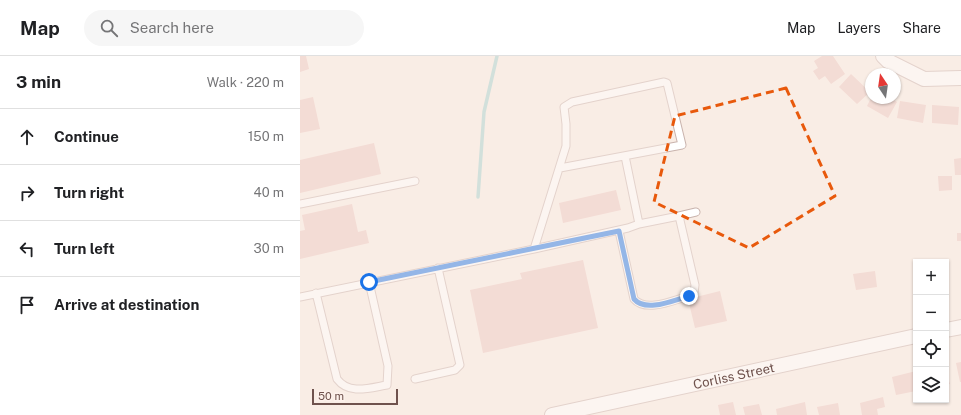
<!DOCTYPE html>
<html lang="en">
<head>
<meta charset="utf-8">
<style>
  body { margin:0; font-family:"Public Sans",sans-serif; background:#f6f6f6; color:#202124 }
  .controls { position:absolute; right:12px; bottom:12px; display:grid; overflow:hidden; border-radius:0px; box-shadow:0 1px 3px #0004 }
  .controls button { width:36px; height:36px; display:grid; place-items:center; padding:0; border:0; border-bottom:1px solid #e0e0e0; background:#fff; color:#202124; font:20px sans-serif }
  .compass { position:absolute; left:565px; top:12px; width:36px; height:36px; border-radius:50%; background:#fff; box-shadow:0 1px 3px #0004; rotate:347deg }
  .scale { position:absolute; left:12px; bottom:10px; width:86px; box-sizing:border-box; padding-left:4px; border:2px solid #6f524d; border-top:0; font-size:11px; line-height:14px; white-space:nowrap; color:#6f524d; -webkit-text-stroke:3px #fdf1eb; paint-order:stroke }
  .stop { position:absolute; width:12px; height:12px; margin:-9px; border:3px solid #1a73e8; border-radius:50%; background:#fff }
  .stop.end { background:#1a73e8; border-color:#fff; box-shadow:0 1px 4px #0008 }
  .list { margin:0; padding:0; list-style:none }
  h2 { display:flex; justify-content:space-between; align-items:center; height:52px; margin:0; padding:0 16px; font-size:17px }
  h2 small { font-size:13px; font-weight:400; color:#757577 }
  .list li { display:grid; grid-template-columns:26px 1fr auto; gap:12px; align-items:center; box-sizing:border-box; height:56px; padding:0 16px; border-top:1px solid #e0e0e0 }
  .list b { display:block; font-size:15px; white-space:nowrap }
  .list em { font-size:13px; font-style:normal; color:#757577 }
  .icon { flex:none; width:22px; height:22px; fill:none; stroke:currentColor; stroke-width:2; stroke-linecap:round; stroke-linejoin:round }
  .map { position:relative; flex:none; width:661px; height:359px; overflow:hidden }
  header { display:flex; align-items:center; gap:24px; box-sizing:border-box; height:56px; padding:0 20px; background:#fff; border-bottom:1px solid #e0e0e0 }
  header strong { font-size:19px }
  nav { display:flex; gap:22px; margin-inline-start:auto; font-size:14px }
  .search { width:280px; height:36px; background:#f6f6f6; display:flex; align-items:center; gap:10px; box-sizing:border-box; padding:0 14px; border-radius:22px; color:#757577; font-size:15px }
  main { display:flex }
  aside { flex:1; background:#fff }
  .map>svg:first-child { display:block }
  .lines { fill:none; stroke-linecap:round; stroke-linejoin:round }
  .stream { stroke:#a3d1ce; stroke-width:3.5 }
  .building { fill:#ecc7c0 }
  .lane-casing { stroke:#c9b3ad; stroke-width:9 }
  .street-casing { stroke:#c9b3ad; stroke-width:16 }
  .lane { stroke:#fff; stroke-width:7 }
  .street { stroke:#fff; stroke-width:14 }
  .route { stroke:#1a73e8; stroke-width:5 }
  .marked { fill:none; stroke:#e8590c; stroke-width:3; stroke-dasharray:8 5; stroke-linejoin:round }
  .labels { text-anchor:middle; dominant-baseline:central; stroke-width:4; stroke-linejoin:round; paint-order:stroke }
  .street-label { font-size:13px; fill:#6f524d; stroke:#fdf1eb }
</style>
</head>
<body>
<header>
<strong>Map</strong>
<div class="search"><svg class="icon" aria-label="search" viewBox="0 0 24 24"><circle cx="10" cy="10" r="6"/><path d="M15 15l6 6"/></svg>Search here</div>
<nav><a>Map</a><a>Layers</a><a>Share</a></nav>
</header>
<main>
<aside>
<h2>3 min<small>Walk · 220 m</small></h2>
<ul class="list">
<li><svg class="icon" aria-label="ahead" viewBox="0 0 24 24"><path d="M12 20V5M6 11l6-6 6 6"/></svg><div><b>Continue</b></div><em>150 m</em></li>
<li><svg class="icon" aria-label="right" viewBox="0 0 24 24"><path d="M7 20v-9h11M14 6l5 5-5 5"/></svg><div><b>Turn right</b></div><em>40 m</em></li>
<li><svg class="icon" aria-label="left" viewBox="0 0 24 24"><path d="M17 20v-9H6M10 6l-5 5 5 5"/></svg><div><b>Turn left</b></div><em>30 m</em></li>
<li><svg class="icon" aria-label="arrive" viewBox="0 0 24 24"><path d="M6 21V4h12l-3 4 3 4H6"/></svg><div><b>Arrive at destination</b></div></li>
</ul>
</aside>
<div class="map">
<svg width="661" height="359" viewBox="0 0 661 359">
  <rect width="100%" height="100%" fill="#f9ede5"/>
  <g class="lines">
    <path class="stream" d="M 178,141 L 184,56 L 197,0"/>
  </g>
  <path class="building" d="M 0,0 L 6,0 L 9,13 L 0,16 Z
    M 522,0 L 533,0 L 545,18 L 531,28 L 525,20 L 519,24 L 513,15 L 518,12 L 514,5 Z
    M 551,18 L 570,36 L 557,48 L 539,31 Z
    M 13,41 L 20,73 L 0,77 L 0,44 Z
    M 571,42 L 590,42 L 597,46 L 588,62 L 567,50 Z
    M 600,45 L 626,49 L 623,67 L 597,62 Z
    M 632,49 L 659,51 L 658,69 L 632,67 Z
    M 74,87 L 81,118 L 0,137 L 0,104 Z
    M 661,102 L 661,119 L 655,119 L 654,103 Z
    M 638,120 L 652,120 L 652,134 L 639,135 Z
    M 316,134 L 321,154 L 263,167 L 259,147 Z
    M 52,148 L 58,176 L 66,174 L 69,187 L 0,203 L 0,175 L 5,174 L 2,159 Z
    M 657,177 L 661,177 L 661,185 L 657,185 Z
    M 283,204 L 298,272 L 183,297 L 170,234 L 222,223 L 220,217 Z
    M 575,215 L 577,231 L 556,234 L 553,218 Z
    M 420,235 L 427,265 L 395,272 L 388,243 Z
    M 661,306 L 661,326 L 660,326 L 656,307 Z
    M 616,315 L 616,335 L 596,339 L 592,321 Z
    M 646,316 L 650,328 L 646,329 Z
    M 583,341 L 585,351 L 577,353 L 578,359 L 562,359 L 560,347 Z
    M 433,346 L 436,359 L 420,359 L 418,349 Z
    M 505,346 L 507,359 L 477,359 L 476,353 Z
    M 538,347 L 540,359 L 519,359 L 517,351 Z
    M 459,348 L 462,359 L 445,359 L 443,351 Z"/>
  <g class="lines">
    <defs>
      <path id="lane" d="M 0,148 L 115,125
        M 379,160 L 396,156
        M 319,175 L 334,243 C 346,257 374,244 389,240 L 394,237 L 395,229 L 379,160 L 339,168
        M 234,193 L 328,172 L 339,168 L 325,100
        M 16,237 L 37,323 C 49,339 69,332 87,329 L 88,310 L 69,226
        M 0,241 L 234,193 L 266,90 L 266,68 L 264,51 L 272,46 L 364,26 L 367,27 L 382,89 L 260,112
        M 115,323 L 155,314 L 160,309 L 138,212"/>
      <g id="street">
        <path d="M 583,0 L 588,5 L 624,23 L 661,22"/>
        <path d="M 646,274 L 661,271"/>
        <path id="s1" d="M 252,359 L 616,280"/>
      </g>
    </defs>
    <use href="#lane" class="lane-casing"/>
    <use href="#street" class="street-casing"/>
    <use href="#lane" class="lane"/>
    <use href="#street" class="street"/>
  </g>
  <g class="lines">
    <path class="route" d="M 69,226 L 319,175 L 334,243 C 346,257 374,244 389,240"/>
  </g>
  <path d="M0 0H661V359H0ZM 486,32 L 535,140 L 449,192 L 354,146 L 375,60 Z" fill="#f9ede5" fill-opacity=".55" fill-rule="evenodd"/>
  <path class="marked" d="M 486,32 L 535,140 L 449,192 L 354,146 L 375,60 Z"/>
  <g class="labels">
    <g class="street-label">
      <text stroke="none"><textPath href="#s1" startOffset="186">Corliss Street</textPath></text>
    </g>
  </g>
</svg>
<div class="controls">
<button>+</button>
<button>−</button>
<button><svg class="icon" aria-label="locate" viewBox="0 0 24 24"><circle cx="12" cy="12" r="6"/><path d="M12 2v4M12 18v4M2 12h4M18 12h4"/></svg></button>
<button><svg class="icon" aria-label="layers" viewBox="0 0 24 24"><path d="M12 4l9 5-9 5-9-5zM3 14l9 5 9-5"/></svg></button>
</div>
<svg class="compass" viewBox="-18 -18 36 36"><path d="M0-13l5 13h-10z" fill="#e53935"/><path d="M0 13l5-13h-10z" fill="#757577"/></svg>
<div class="scale">50 m</div>
<div class="stop" style="left:69px;top:226px"></div>
<div class="stop end" style="left:389px;top:240px"></div>
</div>
</main>
</body>
</html>
